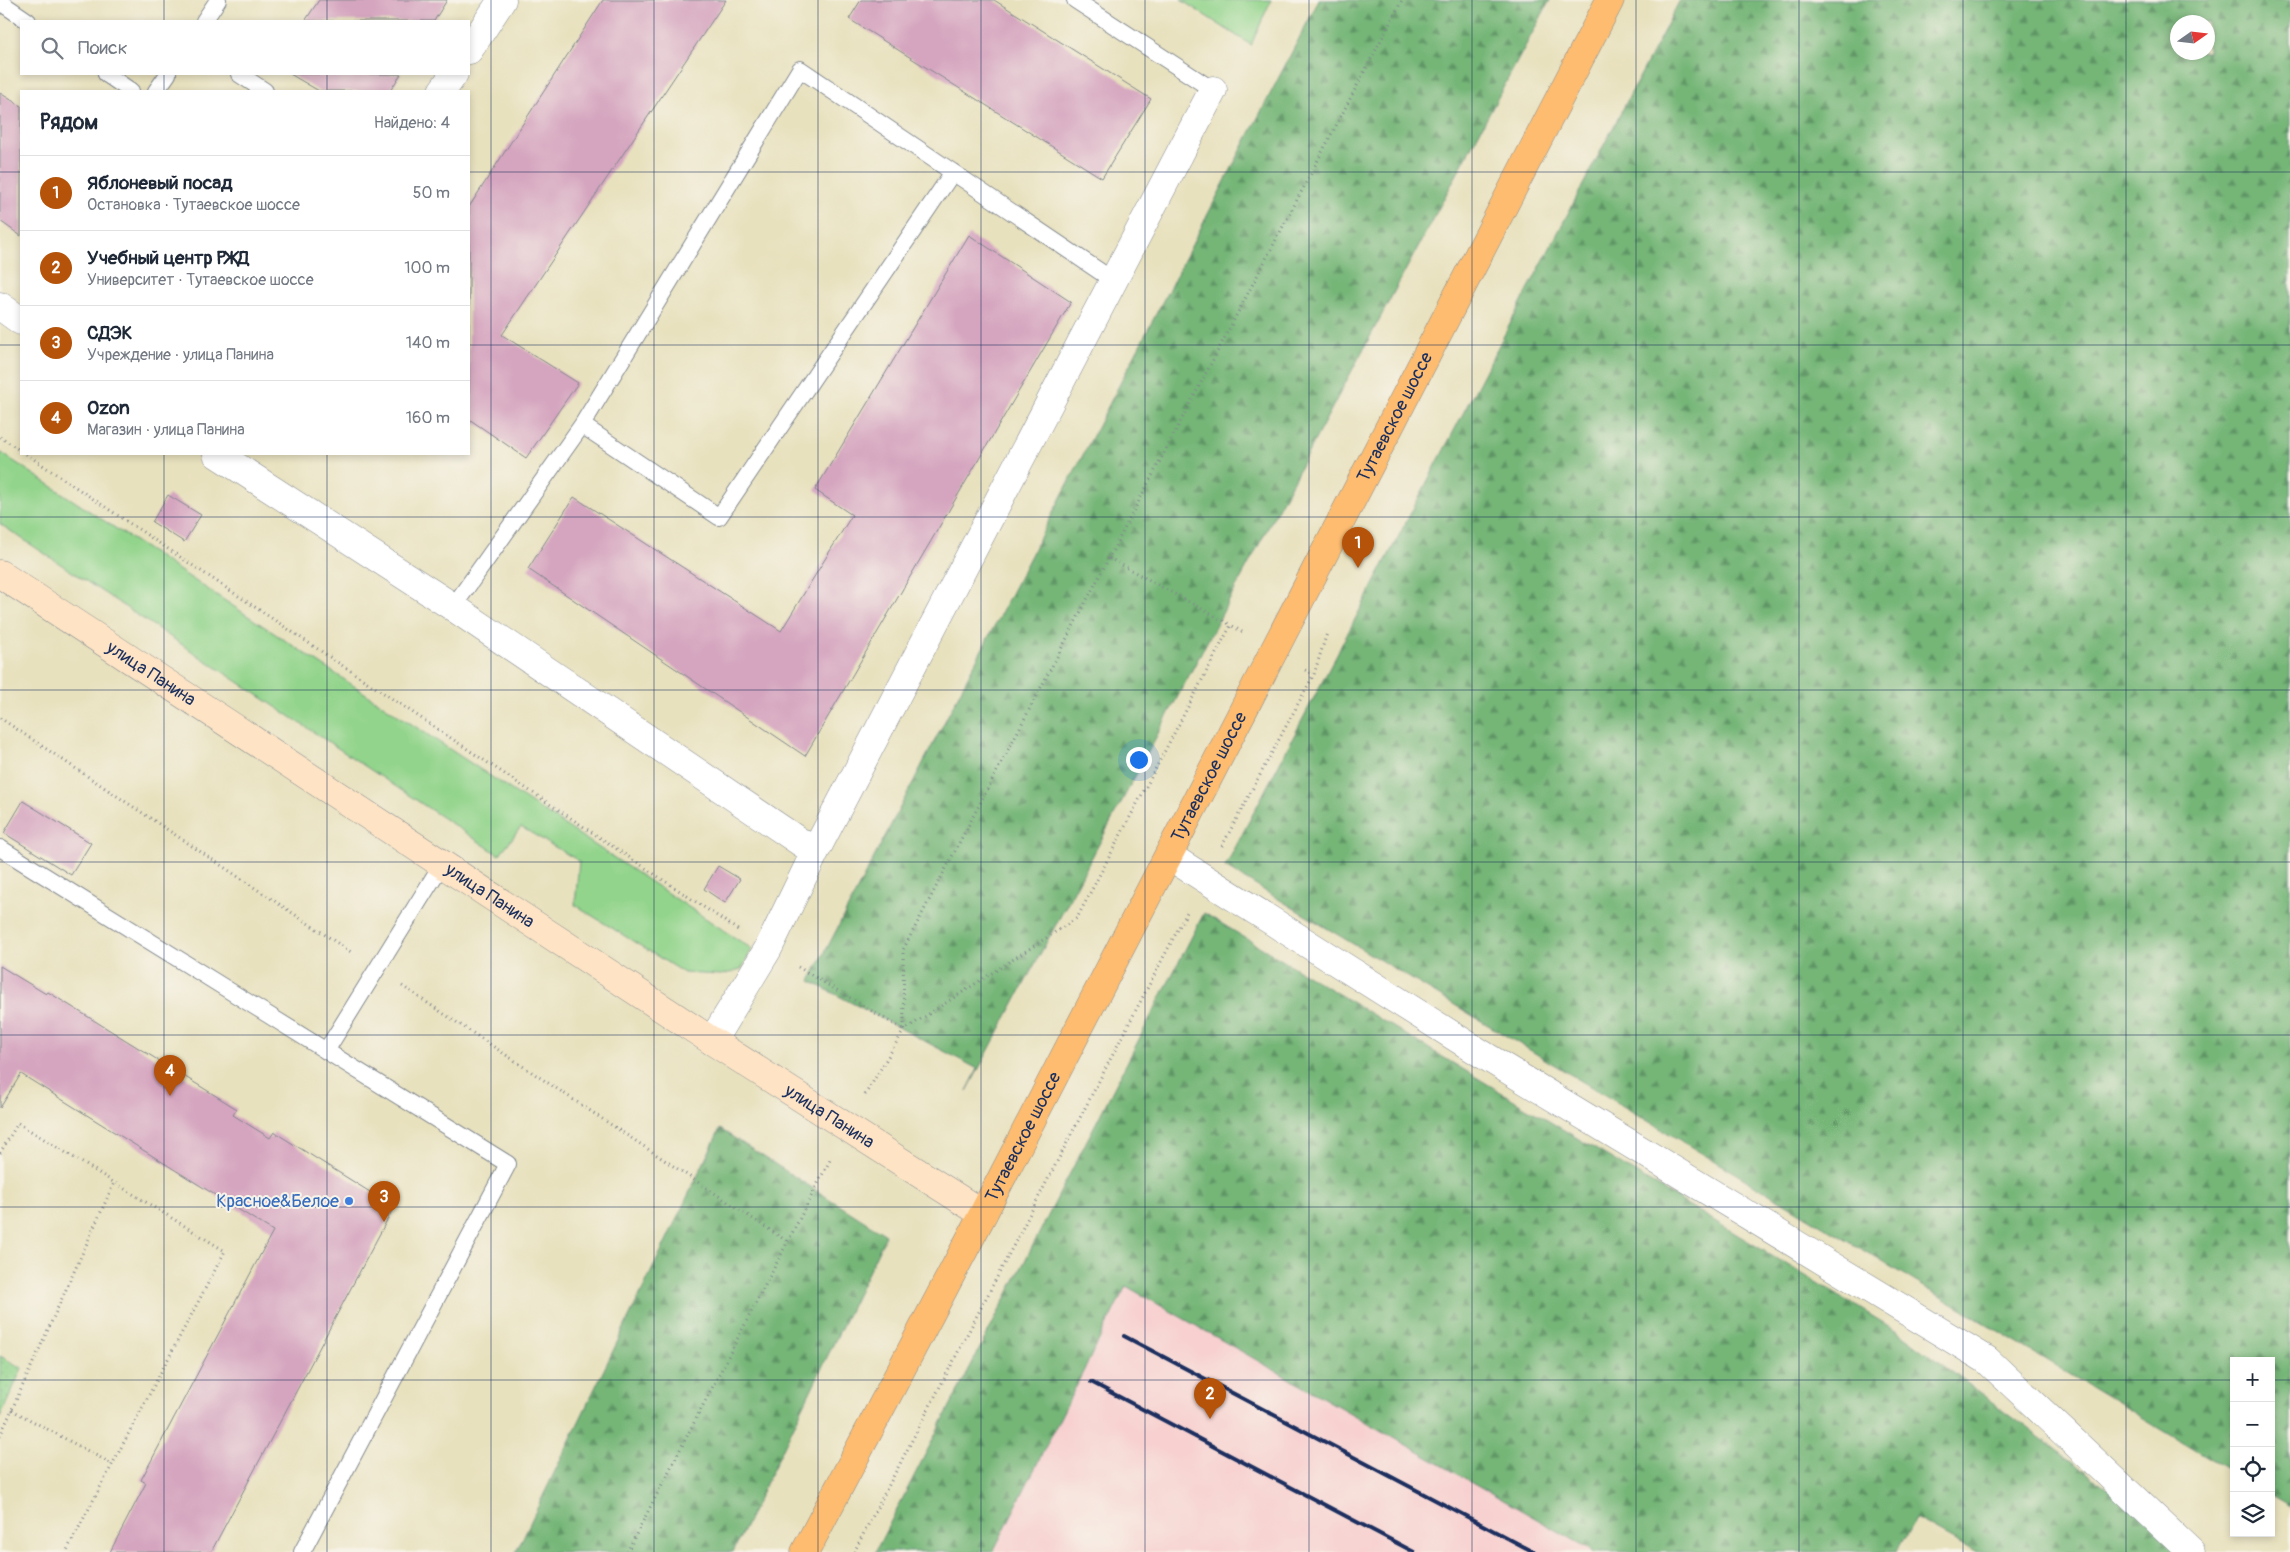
<!DOCTYPE html>
<html lang="ru">
<head>
<meta charset="utf-8">
<style>
  body { margin:0; font-family:Pangolin,sans-serif; background:#f6f6f7; color:#1f2937 }
  .controls { position:absolute; right:15px; bottom:15px; display:grid; overflow:hidden; border-radius:0px; box-shadow:0 2px 8px #0003 }
  .controls button { width:45px; height:45px; display:grid; place-items:center; padding:0; border:0; border-bottom:1px solid #e0e1e3; background:#fff; color:#1f2937; font:25px sans-serif }
  .compass { position:absolute; left:2170px; top:15px; width:45px; height:45px; border-radius:50%; background:#fff; box-shadow:0 2px 8px #0003; rotate:76deg }
  .you { position:absolute; left:1138px; top:759px; width:18px; height:18px; margin:-12px; border:4px solid #fff; border-radius:50%; background:#1a73e8; box-shadow:0 0 0 8px #1a73e833 }
  .badge { display:grid; place-items:center; width:32px; height:32px; border-radius:50%; background:#b45309; color:#fff; font-size:16px; font-weight:700 }
  .pin { position:absolute; translate:-50% -41px; filter:drop-shadow(0 1px 2px #0008) }
  .pin::after { content:''; position:absolute; top:26px; width:18px; height:15px; background:inherit; clip-path:polygon(0 0,100% 0,50% 100%) }
  .list { margin:0; padding:0; list-style:none }
  h2 { display:flex; justify-content:space-between; align-items:center; height:65px; margin:0; padding:0 20px; font-size:21px }
  h2 small { font-size:16px; font-weight:400; color:#747a83 }
  .list li { display:grid; grid-template-columns:32px 1fr auto; gap:15px; align-items:center; box-sizing:border-box; height:75px; padding:0 20px; border-top:1px solid #e0e1e3 }
  .list b { display:block; font-size:19px; white-space:nowrap }
  .list p { margin:0; font-size:16px; white-space:nowrap; color:#747a83 }
  .list em { font-size:16px; font-style:normal; color:#747a83 }
  .icon { flex:none; width:28px; height:28px; fill:none; stroke:currentColor; stroke-width:2; stroke-linecap:round; stroke-linejoin:round }
  .map { position:relative; flex:none; width:2290px; height:1552px; overflow:hidden }
  .search { position:absolute; background:#fff; box-shadow:0 2px 8px #0003; left:20px; top:20px; width:450px; height:55px; display:flex; align-items:center; gap:12px; box-sizing:border-box; padding:0 18px; border-radius:0px; color:#747a83; font-size:19px }
  .panel { position:absolute; background:#fff; box-shadow:0 2px 8px #0003; left:20px; top:90px; width:450px; height:365px; border-radius:0px }
  .map>svg:first-child { display:block }
  .built { fill:#f7d0cf }
  .green { fill:#92d48b; stroke:#568274 }
  .forest { fill:url(#forest-firs); stroke:#48726a; fill-rule:evenodd }
  .park { fill:url(#park-dots); stroke:#568274 }
  .building { fill:#d5a5bf }
  .lines { fill:none; stroke-linecap:round; stroke-linejoin:round }
  .lane-casing { stroke:#82888e; stroke-width:18 }
  .street-casing { stroke:#82888e; stroke-width:29 }
  .secondary-casing { stroke:#82888e; stroke-width:29 }
  .primary-casing { stroke:#82888e; stroke-width:29 }
  .path { stroke:#82888e; stroke-width:3; stroke-dasharray:1 4; stroke-linecap:butt }
  .lane { stroke:#fff; stroke-width:16 }
  .street { stroke:#fff; stroke-width:28 }
  .secondary { stroke:#fee4c5; stroke-width:28 }
  .primary { stroke:#fdbc6f; stroke-width:28 }
  .rail { stroke:#1b2f5e; stroke-width:4 }
  .grid { fill:none; stroke:#1b2f5e; stroke-width:1; stroke-opacity:0.55 }
  .shop-dot { fill:#3f7fe0; stroke:#f7f3e8; stroke-width:2 }
  .labels { text-anchor:middle; dominant-baseline:central; stroke-width:4; stroke-linejoin:round; paint-order:stroke }
  .street-label { font-size:18px; fill:#1b2f5e; stroke:#f7f3e8 }
  .shop-label { font-size:18px; fill:#366cbe; stroke:#f7f3e8; text-anchor:end }
</style>
</head>
<body>
<div class="map">
<svg width="2290" height="1552" viewBox="0 0 2290 1552">
  <defs>
    <pattern id="forest-firs" width="22" height="20" patternUnits="userSpaceOnUse" patternTransform="scale(1.25)"><rect width="22" height="20" fill="#75b677"/><path d="M5 1l3.5 6h-7zM16 11l3.5 6h-7z" fill="#5f9465"/></pattern>
    <pattern id="park-dots" width="8" height="8" patternUnits="userSpaceOnUse" patternTransform="scale(1.25)"><rect width="8" height="8" fill="#92d48b"/><path d="M2 2h.1M6 6h.1" fill="none" stroke="#7db67a" stroke-width="1.8" stroke-linecap="round"/></pattern>
  </defs>
  <rect width="100%" height="100%" fill="#f7f3e8"/>
  <filter id="ink" filterUnits="userSpaceOnUse"><feTurbulence type="fractalNoise" baseFrequency=".02" numOctaves="2"/><feDisplacementMap in="SourceGraphic" scale="10" xChannelSelector="R" yChannelSelector="G"/><feConvolveMatrix kernelMatrix="1 2 1 2 8 2 1 2 1" color-interpolation-filters="sRGB"/></filter>
  <filter id="wash" filterUnits="userSpaceOnUse"><feTurbulence type="fractalNoise" baseFrequency=".0096" numOctaves="4" result="noise"/><feDisplacementMap in="SourceGraphic" scale="20" xChannelSelector="R" yChannelSelector="G"/><feGaussianBlur stdDeviation="1.12" result="paint"/><feColorMatrix in="noise" values="0 0 0 0 0 0 0 0 0 0 0 0 0 0 0 0 0 1.4 0 .05"/><feComposite in="paint" operator="in"/></filter>
  <g filter="url(#wash)">
    <rect width="100%" height="100%" fill="#e8e1be"/>
    <path class="built" d="M 1126,1286 L 1595,1552 L 993,1552 Z"/>
    <path class="green" d="M 1181,0 L 1271,0 L 1251,45 Z
      M 0,452 L 752,949 L 741,970 L 721,975 L 684,973 L 575,905 L 579,861 L 521,827 L 499,855 L 0,524 Z"/>
    <path class="forest" d="M 1319,0 L 1550,0 L 967,1091 L 978,1069 L 810,981 Z
      M 1680,0 L 2290,0 L 2290,1507 L 2271,1496 L 2271,1361 L 2234,1361 L 2234,1473 L 1225,867 ZM 2208,22 L 2208,52 L 2178,52 L 2178,22 Z
      M 1204,913 L 1897,1331 L 2193,1552 L 1976,1552 L 1915,1519 L 1897,1552 L 1595,1552 L 1126,1286 L 993,1552 L 875,1552 Z
      M 720,1129 L 886,1235 L 733,1552 L 516,1552 Z"/>
    <path class="park" d="M 0,1356 L 22,1368 L 0,1418 Z"/>
    <g id="blocks">
      <path class="building" d="M 319,0 L 447,0 L 434,21 L 305,21 Z
        M 603,0 L 726,0 L 502,335 L 578,383 L 526,458 L 469,419 L 469,207 Z
        M 861,0 L 994,0 L 1151,99 L 1102,178 L 849,19 Z
        M 290,74 L 401,74 L 390,91 L 319,91 Z
        M 0,93 L 21,106 L 21,236 L 0,221 Z
        M 969,235 L 1071,302 L 805,756 L 528,569 L 574,497 L 781,631 L 852,515 L 815,490 Z
        M 168,495 L 201,515 L 184,542 L 152,522 Z
        M 23,801 L 91,843 L 71,875 L 4,833 Z
        M 718,866 L 740,879 L 725,903 L 704,889 Z
        M 0,966 L 46,994 L 48,992 L 237,1109 L 233,1115 L 270,1138 L 274,1132 L 394,1207 L 211,1552 L 110,1552 L 146,1483 L 141,1480 L 273,1231 L 21,1074 L 0,1108 Z"/>
    </g>
  </g>
  <g filter="url(#ink)">
    <use href="#blocks" fill-opacity="0" stroke="#82888e" stroke-width="1"/>
    <g class="lines">
      <defs>
        <path id="lane" d="M 1075,0 L 1213,90
          M 0,2 L 28,21
          M 204,21 L 218,0
          M 106,74 L 131,91
          M 239,74 L 265,91
          M 156,91 L 168,74
          M 582,425 L 719,517 L 953,172
          M 453,607 L 582,425 L 800,69 L 1114,281
          M 0,848 L 508,1164 L 302,1552
          M 326,1051 L 442,864"/>
        <path id="street" d="M 469,50 L 502,0
          M 442,91 L 454,74
          M 0,306 L 21,321
          M 217,454 L 453,607 L 815,852
          M 1169,856 L 1482,1054 L 1987,1360 L 2191,1552
          M 712,1041 L 768,949 L 815,852 L 1213,90"/>
        <g id="secondary">
          <path id="s1" d="M 0,574 L 712,1041 L 983,1214"/>
        </g>
        <g id="primary">
          <path id="s2" d="M 805,1552 L 983,1214 L 1610,0"/>
        </g>
      </defs>
      <use href="#lane" class="lane-casing"/>
      <use href="#street" class="street-casing"/>
      <use href="#secondary" class="secondary-casing"/>
      <use href="#primary" class="primary-casing"/>
      <path class="path" d="M 0,437 L 21,451
        M 26,454 L 738,930
        M 1109,558 L 1231,625
        M 1305,670 L 1314,674
        M 0,718 L 351,952
        M 1222,846 L 1314,674 L 1327,633
        M 798,967 L 904,1030
        M 402,986 L 788,1242
        M 904,1029 L 903,950 L 1402,0
        M 865,1095 L 904,1030 L 1077,918 L 1231,625 L 1242,632
        M 0,1153 L 18,1123 L 225,1251 L 66,1552
        M 12,1410 L 112,1464
        M 0,1436 L 114,1183
        M 627,1552 L 830,1160
        M 854,1552 L 1187,912"/>
      <use href="#lane" class="lane"/>
      <use href="#street" class="street"/>
      <use href="#secondary" class="secondary"/>
      <use href="#primary" class="primary"/>
      <path class="rail" d="M 1124,1336 L 1534,1552
        M 1091,1382 L 1414,1552"/>
    </g>
  </g>
  <path class="grid" d="M 164,0 L 164,21M 327,0 L 327,21M 491,0 L 491,1552M 654,0 L 654,1552M 818,0 L 818,1552M 981,0 L 981,1552M 1145,0 L 1145,1552M 1309,0 L 1309,1552M 1472,0 L 1472,1552M 1636,0 L 1636,1552M 1799,0 L 1799,1552M 1963,0 L 1963,1552M 2126,0 L 2126,1552M 164,74 L 164,91M 327,74 L 327,91M 0,172 L 21,172M 469,172 L 2290,172M 0,345 L 21,345M 469,345 L 2290,345M 164,454 L 164,1552M 327,454 L 327,1552M 0,517 L 2290,517M 0,690 L 2290,690M 0,862 L 2290,862M 0,1035 L 2290,1035M 0,1207 L 2290,1207M 0,1380 L 2234,1380M 2271,1380 L 2290,1380"/>
  <circle class="shop-dot" cx="349" cy="1201" r="5"/>
  <g class="labels">
    <g class="street-label">
      <text stroke="none"><textPath href="#s2" startOffset="1279">Тутаевское шоссе</textPath></text>
      <text stroke="none"><textPath href="#s1" startOffset="181">улица Панина</textPath></text>
      <text stroke="none"><textPath href="#s2" startOffset="874">Тутаевское шоссе</textPath></text>
      <text stroke="none"><textPath href="#s1" startOffset="586">улица Панина</textPath></text>
      <text stroke="none"><textPath href="#s1" startOffset="991">улица Панина</textPath></text>
      <text stroke="none"><textPath href="#s2" startOffset="469">Тутаевское шоссе</textPath></text>
    </g>
    <g class="shop-label">
      <text x="339" y="1201">Красное&amp;Белое</text>
    </g>
  </g>
</svg>
<div class="controls">
<button>+</button>
<button>−</button>
<button><svg class="icon" aria-label="locate" viewBox="0 0 24 24"><circle cx="12" cy="12" r="6"/><path d="M12 2v4M12 18v4M2 12h4M18 12h4"/></svg></button>
<button><svg class="icon" aria-label="layers" viewBox="0 0 24 24"><path d="M12 4l9 5-9 5-9-5zM3 14l9 5 9-5"/></svg></button>
</div>
<svg class="compass" viewBox="-18 -18 36 36"><path d="M0-13l5 13h-10z" fill="#e53935"/><path d="M0 13l5-13h-10z" fill="#747a83"/></svg>
<div class="you"></div>
<div class="pin badge" style="left:1358px;top:568px">1</div>
<div class="pin badge" style="left:1210px;top:1419px">2</div>
<div class="pin badge" style="left:384px;top:1222px">3</div>
<div class="pin badge" style="left:170px;top:1096px">4</div>
<div class="search"><svg class="icon" aria-label="search" viewBox="0 0 24 24"><circle cx="10" cy="10" r="6"/><path d="M15 15l6 6"/></svg>Поиск</div>
<section class="panel">
<h2>Рядом<small>Найдено: 4</small></h2>
<ul class="list">
<li><span class="badge">1</span><div><b>Яблоневый посад</b><p>Остановка · Тутаевское шоссе</p></div><em>50 m</em></li>
<li><span class="badge">2</span><div><b>Учебный центр РЖД</b><p>Университет · Тутаевское шоссе</p></div><em>100 m</em></li>
<li><span class="badge">3</span><div><b>СДЭК</b><p>Учреждение · улица Панина</p></div><em>140 m</em></li>
<li><span class="badge">4</span><div><b>Ozon</b><p>Магазин · улица Панина</p></div><em>160 m</em></li>
</ul>
</section>
</div>
</body>
</html>
